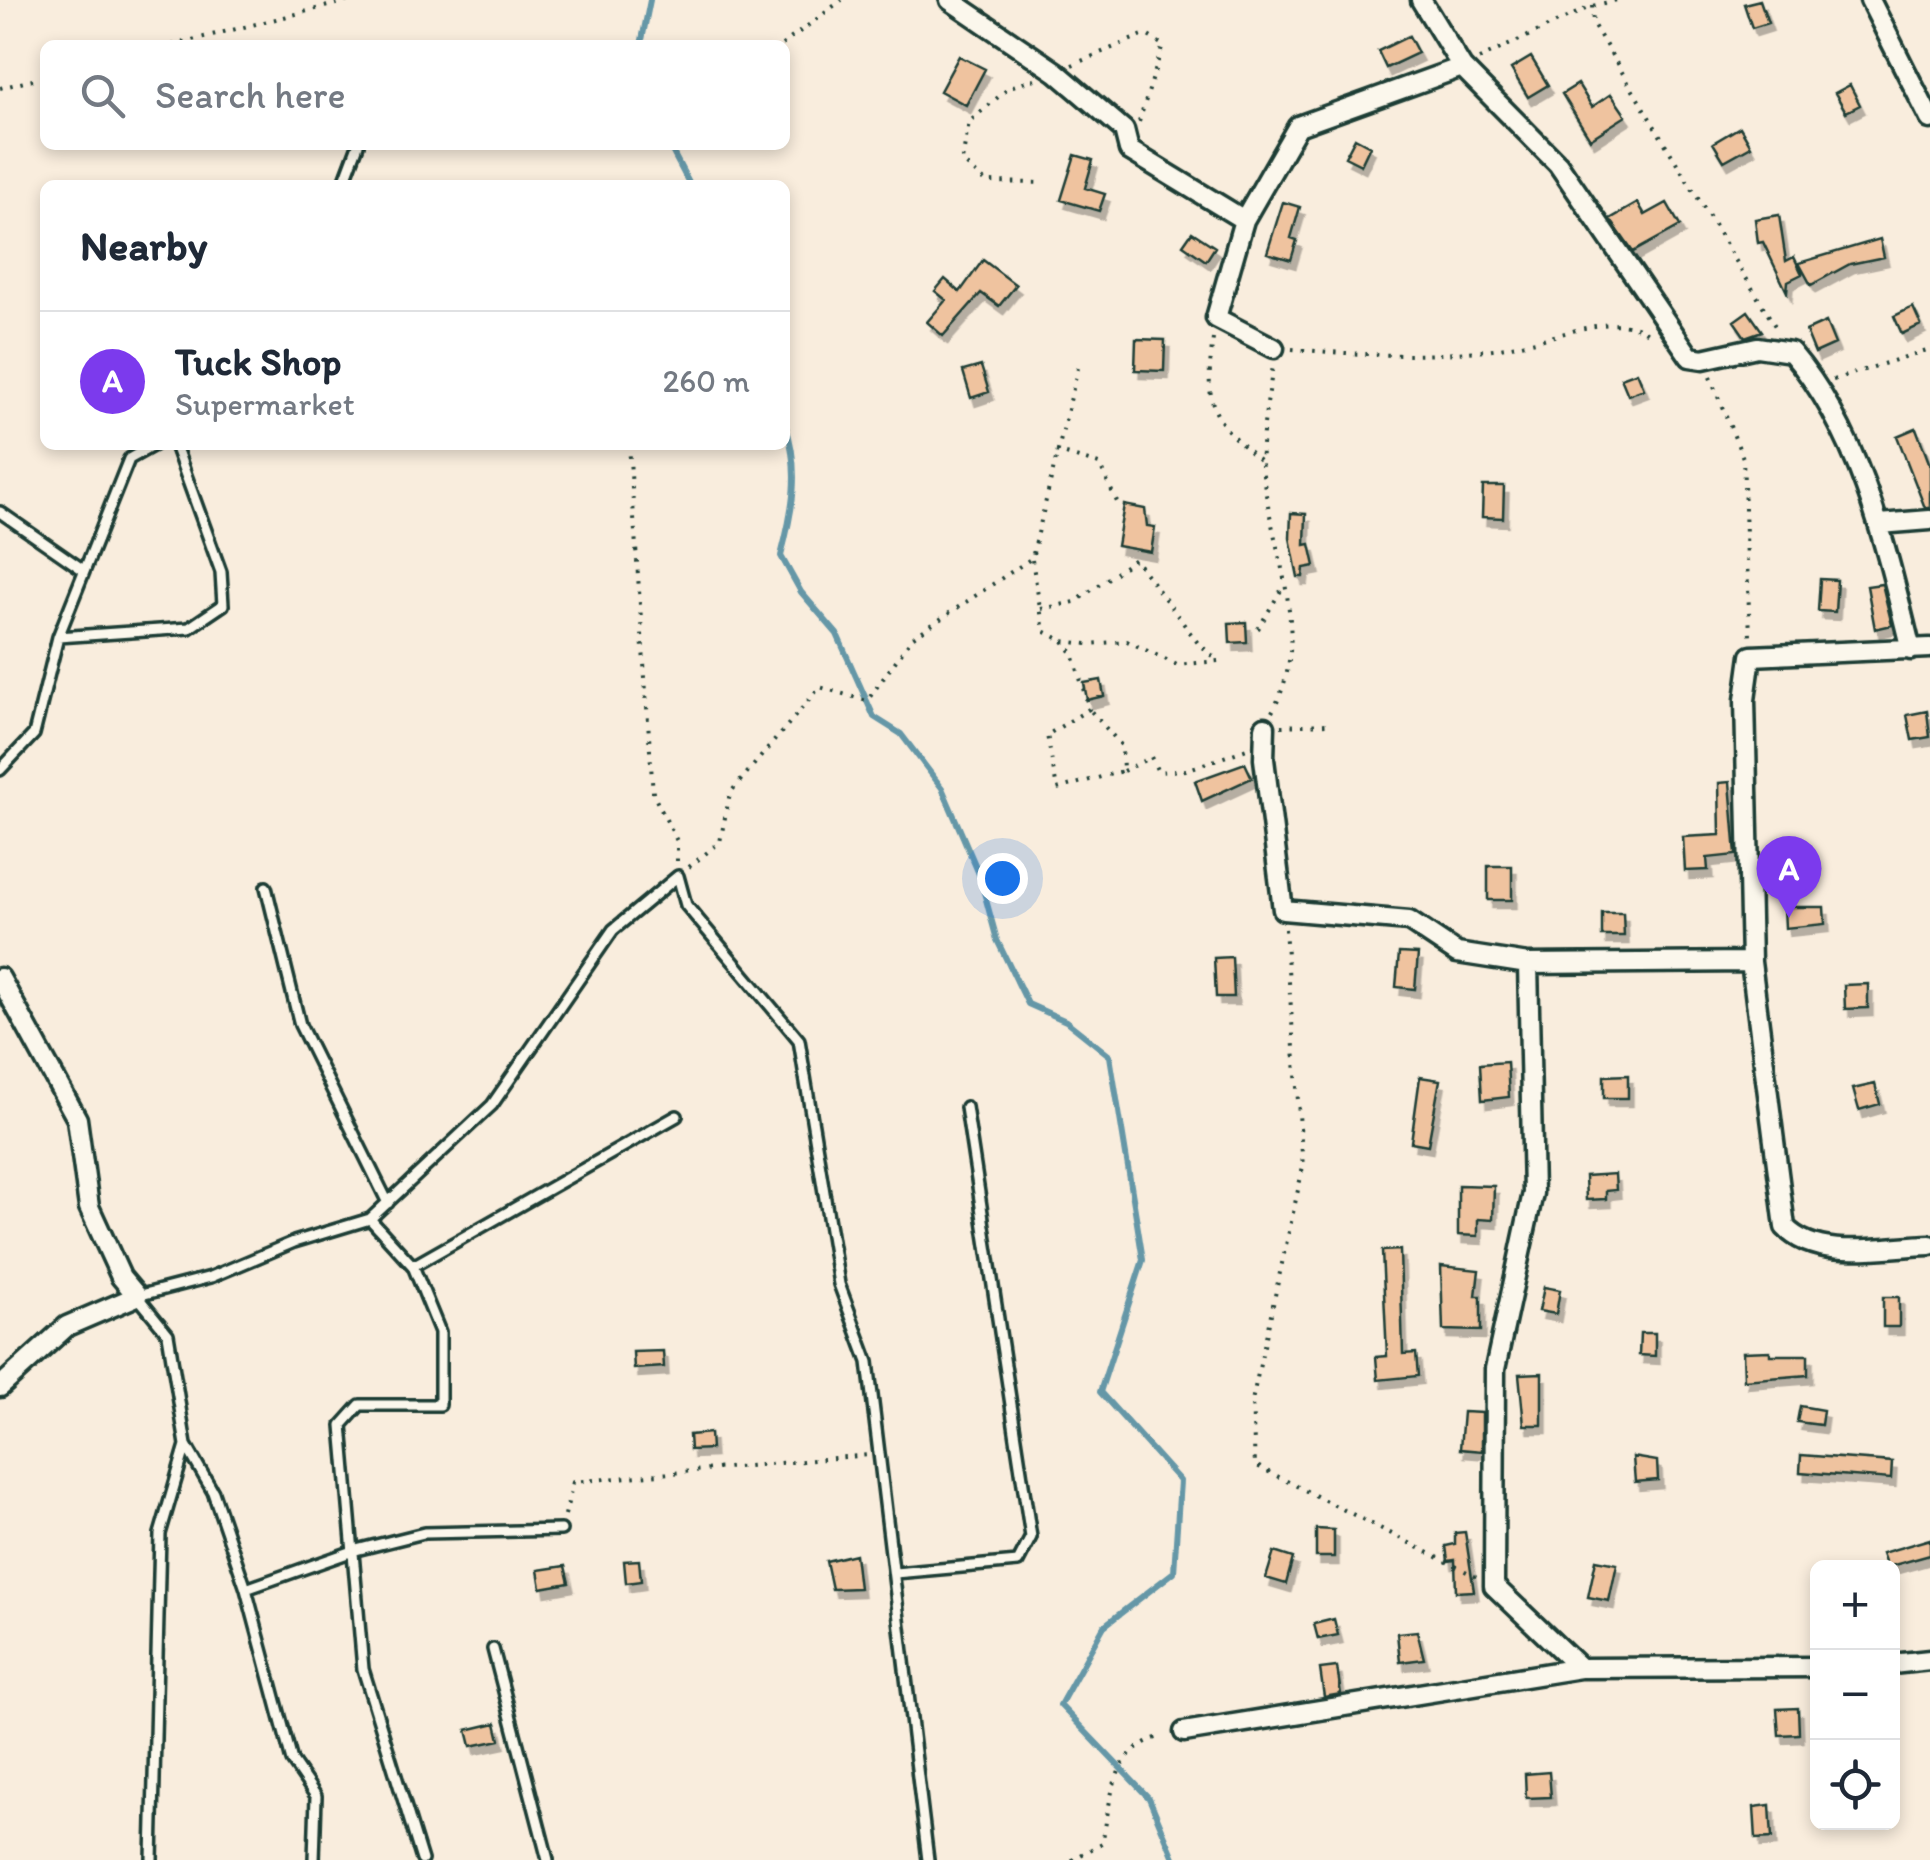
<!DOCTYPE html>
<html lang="en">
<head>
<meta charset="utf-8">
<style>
  body { margin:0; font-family:Itim,sans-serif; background:#f2f2f3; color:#1f2937 }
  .controls { position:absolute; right:30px; bottom:30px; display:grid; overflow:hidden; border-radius:15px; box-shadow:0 5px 15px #0003 }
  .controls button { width:90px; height:90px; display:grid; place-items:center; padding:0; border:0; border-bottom:2px solid #e0e1e3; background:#fff; color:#1f2937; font:50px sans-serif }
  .you { position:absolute; left:1002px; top:878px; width:35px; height:35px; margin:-25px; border:8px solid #fff; border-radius:50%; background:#1a73e8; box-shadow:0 0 0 15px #1a73e833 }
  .badge { display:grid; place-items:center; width:65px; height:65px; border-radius:50%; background:#7c3aed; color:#fff; font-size:32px; font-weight:700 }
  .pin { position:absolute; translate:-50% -82px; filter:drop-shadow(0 2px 5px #0008) }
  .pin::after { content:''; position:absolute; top:52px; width:35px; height:30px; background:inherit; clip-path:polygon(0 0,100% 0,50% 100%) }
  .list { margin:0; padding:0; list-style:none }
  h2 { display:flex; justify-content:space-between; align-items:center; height:130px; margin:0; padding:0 40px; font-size:42px }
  h2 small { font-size:32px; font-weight:400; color:#747a83 }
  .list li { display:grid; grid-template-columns:65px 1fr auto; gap:30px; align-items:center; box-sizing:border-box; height:140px; padding:0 40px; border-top:2px solid #e0e1e3 }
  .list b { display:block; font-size:38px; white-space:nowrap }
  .list p { margin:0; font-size:32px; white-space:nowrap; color:#747a83 }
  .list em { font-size:32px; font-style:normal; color:#747a83 }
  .icon { flex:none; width:55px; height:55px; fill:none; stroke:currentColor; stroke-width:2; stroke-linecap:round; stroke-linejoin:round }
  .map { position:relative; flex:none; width:1930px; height:1860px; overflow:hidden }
  .search { position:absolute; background:#fff; box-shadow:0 5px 15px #0003; left:40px; top:40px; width:750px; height:110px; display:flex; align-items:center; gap:25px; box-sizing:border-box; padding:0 35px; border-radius:15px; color:#747a83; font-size:38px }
  .panel { position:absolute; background:#fff; box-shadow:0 5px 15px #0003; left:40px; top:180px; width:750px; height:270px; border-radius:15px }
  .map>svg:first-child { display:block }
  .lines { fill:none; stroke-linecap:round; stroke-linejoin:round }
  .stream { stroke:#6597a7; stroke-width:6 }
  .building { fill:#efc39f; stroke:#1f3d34; stroke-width:2.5; filter:url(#shadow) }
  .lane-casing { stroke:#1f3d34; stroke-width:16 }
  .street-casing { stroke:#1f3d34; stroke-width:25 }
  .path { stroke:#1f3d34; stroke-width:4; stroke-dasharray:2.5 8; stroke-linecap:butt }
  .lane { stroke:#fbf7ec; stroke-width:9 }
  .street { stroke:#fbf7ec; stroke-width:18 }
</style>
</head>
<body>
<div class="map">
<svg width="1930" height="1860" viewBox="0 0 1930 1860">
  <defs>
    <filter id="shadow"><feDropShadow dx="4.5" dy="8" stdDeviation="0" flood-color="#0004"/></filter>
  </defs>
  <rect width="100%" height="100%" fill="#f9eddd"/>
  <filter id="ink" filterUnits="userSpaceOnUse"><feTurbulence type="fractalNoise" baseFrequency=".01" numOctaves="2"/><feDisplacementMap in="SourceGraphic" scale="20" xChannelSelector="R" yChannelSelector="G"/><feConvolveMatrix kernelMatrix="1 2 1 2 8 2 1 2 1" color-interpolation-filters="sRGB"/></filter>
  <g filter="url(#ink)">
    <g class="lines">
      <path class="stream" d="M 641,45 L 650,0
        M 669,145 L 690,185
        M 785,424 C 801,469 793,510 781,556 L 801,592 L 837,634 L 874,717 L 901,734 L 942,788 L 979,874 L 997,940 L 1028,1004 L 1066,1021 L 1110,1056 L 1143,1260 L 1100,1392 L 1180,1481 L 1174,1572 L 1104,1626 L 1060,1705 L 1149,1798 L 1175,1860"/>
    </g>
    <path class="building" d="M 1760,0 L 1768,23 L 1752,28 L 1744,4 Z
      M 1409,36 L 1418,53 L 1386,68 L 1378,51 Z
      M 959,56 L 985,69 L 966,105 L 940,91 Z
      M 1531,57 L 1548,85 L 1528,97 L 1511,69 Z
      M 1578,84 L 1592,107 L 1611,94 L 1626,116 L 1590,139 L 1562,94 Z
      M 1850,85 L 1860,105 L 1846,112 L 1835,93 Z
      M 1740,127 L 1751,146 L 1724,161 L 1713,143 Z
      M 1355,138 L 1370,146 L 1361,165 L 1345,157 Z
      M 1075,155 L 1093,160 L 1085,188 L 1105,194 L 1099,211 L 1061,200 Z
      M 1283,202 L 1300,207 L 1291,238 L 1297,240 L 1291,260 L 1267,253 Z
      M 1638,203 L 1645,215 L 1667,203 L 1680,226 L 1633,252 L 1610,219 Z
      M 1779,215 L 1786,261 L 1794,257 L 1802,274 L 1788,281 L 1787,292 L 1763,242 L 1758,243 L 1755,219 Z
      M 1192,232 L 1215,247 L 1206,261 L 1183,245 Z
      M 1880,239 L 1884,257 L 1850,264 L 1811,285 L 1799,263 Z
      M 983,260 L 1016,285 L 999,306 L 981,293 L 943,336 L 927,322 L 946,300 L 935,291 L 945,279 L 960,292 Z
      M 1913,307 L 1921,325 L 1902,334 L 1894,316 Z
      M 1748,311 L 1762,331 L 1745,337 L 1734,321 Z
      M 1826,322 L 1835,344 L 1815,353 L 1806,331 Z
      M 1136,339 L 1165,340 L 1164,371 L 1135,370 Z
      M 981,366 L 989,392 L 971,398 L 963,371 Z
      M 1637,372 L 1644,389 L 1628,395 L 1621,378 Z
      M 1916,428 L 1930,465 L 1930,508 L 1925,508 L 1897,436 Z
      M 1483,486 L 1504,486 L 1503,518 L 1482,517 Z
      M 1124,505 L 1145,509 L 1147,526 L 1155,527 L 1151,552 L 1117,546 Z
      M 1291,513 L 1306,514 L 1305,545 L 1310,544 L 1315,566 L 1304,568 L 1303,577 L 1298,577 L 1290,538 Z
      M 1820,579 L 1837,580 L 1835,612 L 1818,611 Z
      M 1882,584 L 1892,625 L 1875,629 L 1867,586 Z
      M 1246,622 L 1247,642 L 1230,643 L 1229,623 Z
      M 1101,680 L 1104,696 L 1087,700 L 1084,683 Z
      M 1927,711 L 1930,737 L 1912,740 L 1907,715 Z
      M 1245,763 L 1252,778 L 1202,801 L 1195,781 Z
      M 1730,782 L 1736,855 L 1707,858 L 1708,870 L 1685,871 L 1683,837 L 1720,835 L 1719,783 Z
      M 1488,866 L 1512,866 L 1512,900 L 1488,900 Z
      M 1784,907 L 1824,907 L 1825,924 L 1785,928 Z
      M 1602,913 L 1623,913 L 1624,936 L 1602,936 Z
      M 1399,953 L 1418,954 L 1415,989 L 1396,987 Z
      M 1232,957 L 1234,997 L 1216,997 L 1214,958 Z
      M 1868,984 L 1868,1008 L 1845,1009 L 1844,985 Z
      M 1507,1062 L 1509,1097 L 1482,1100 L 1480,1064 Z
      M 1628,1075 L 1628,1098 L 1604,1098 L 1604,1076 Z
      M 1420,1077 L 1440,1080 L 1428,1145 L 1411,1142 Z
      M 1875,1084 L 1880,1104 L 1859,1110 L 1853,1089 Z
      M 1615,1174 L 1616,1190 L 1606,1191 L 1606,1199 L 1586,1200 L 1585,1176 Z
      M 1458,1185 L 1494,1186 L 1493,1220 L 1478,1219 L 1478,1236 L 1458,1235 Z
      M 1400,1250 L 1403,1354 L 1416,1353 L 1418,1376 L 1378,1380 L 1376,1357 L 1387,1356 L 1382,1251 Z
      M 1441,1266 L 1479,1270 L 1476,1296 L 1481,1296 L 1481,1331 L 1443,1330 Z
      M 1544,1287 L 1560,1290 L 1556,1314 L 1539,1311 Z
      M 1883,1297 L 1899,1297 L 1899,1327 L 1883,1327 Z
      M 1640,1333 L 1655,1333 L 1655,1356 L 1639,1355 Z
      M 663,1351 L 664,1367 L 634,1369 L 633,1352 Z
      M 1770,1351 L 1770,1355 L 1808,1355 L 1808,1375 L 1744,1380 L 1743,1352 Z
      M 1542,1373 L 1542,1425 L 1524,1425 L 1519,1374 Z
      M 1800,1406 L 1823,1410 L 1821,1425 L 1797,1422 Z
      M 1463,1412 L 1482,1413 L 1482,1451 L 1460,1449 Z
      M 710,1433 L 711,1449 L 690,1450 L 689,1435 Z
      M 1801,1455 L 1892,1462 L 1891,1479 L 1800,1472 Z
      M 1633,1457 L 1657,1461 L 1658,1480 L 1635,1482 Z
      M 1316,1529 L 1334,1530 L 1334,1557 L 1316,1557 Z
      M 1465,1532 L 1474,1591 L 1456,1592 L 1455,1560 L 1448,1561 L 1446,1546 L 1455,1544 L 1455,1533 Z
      M 1930,1539 L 1930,1555 L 1887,1567 L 1882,1553 Z
      M 1274,1552 L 1293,1558 L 1286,1584 L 1266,1578 Z
      M 855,1554 L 859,1588 L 832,1589 L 826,1561 Z
      M 639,1560 L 641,1581 L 626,1583 L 624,1561 Z
      M 1596,1560 L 1617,1564 L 1609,1601 L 1588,1597 Z
      M 565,1566 L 569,1583 L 541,1588 L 538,1570 Z
      M 1334,1619 L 1338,1635 L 1318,1639 L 1314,1624 Z
      M 1417,1631 L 1424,1659 L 1400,1662 L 1397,1633 Z
      M 1337,1667 L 1341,1694 L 1324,1697 L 1320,1669 Z
      M 1798,1708 L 1799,1734 L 1779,1735 L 1777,1709 Z
      M 496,1723 L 500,1740 L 471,1746 L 467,1730 Z
      M 1549,1772 L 1551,1797 L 1526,1798 L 1525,1774 Z
      M 1770,1805 L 1772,1838 L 1756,1839 L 1754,1807 Z"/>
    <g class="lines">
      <defs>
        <path id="lane" d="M 343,185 L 358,145
          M 0,512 L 82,569
          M 58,637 L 129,459 L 154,445
          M 0,770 L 34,734 L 58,637 L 189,628 L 223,605 L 221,572 L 175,445
          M 266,887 L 300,1025 L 388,1203
          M 370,1219 L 413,1266 L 677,1116
          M 413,1266 L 440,1332 L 440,1405 L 360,1405 L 342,1425 L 363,1669 L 422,1860
          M 186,1445 L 213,1492 L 246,1589 L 292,1761 L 316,1796 L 314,1860
          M 895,1573 L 1018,1562 L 1031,1537 L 966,1107
          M 246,1589 L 356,1550 L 424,1533 L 561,1530
          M 493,1649 L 548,1860
          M 152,1860 L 160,1534 L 186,1445 L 168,1334 L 137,1296 L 211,1277 L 294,1242 L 370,1219 L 492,1105 L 613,930 L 678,876 L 686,905 L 799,1040 L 839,1284 L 868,1362 L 928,1860"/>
        <path id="street" d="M 950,0 L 1056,72 L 1124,130 L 1129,150 L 1244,220
          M 1421,0 L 1462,67 L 1558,164 L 1690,357 L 1703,359 L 1757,347 L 1791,352 C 1861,434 1886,547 1911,650
          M 1870,0 L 1930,119
          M 1274,348 L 1216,318 L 1244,220 L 1298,126 L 1462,67
          M 1880,524 L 1930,520
          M 1930,648 L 1751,656 L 1745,700 L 1751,962 L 1785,1227 C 1817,1262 1886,1246 1930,1245
          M 1265,727 L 1264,759 L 1283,910 L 1409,921 L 1457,953 L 1528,964 L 1751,962
          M 1528,964 L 1533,1193 L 1495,1369 L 1494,1586 L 1580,1668
          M 0,978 L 77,1119 L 89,1207 L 121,1277 L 137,1296 L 67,1326 L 0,1387
          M 1892,1664 L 1930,1660
          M 1184,1732 L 1580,1668 L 1818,1667"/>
      </defs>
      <use href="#lane" class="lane-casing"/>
      <use href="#street" class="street-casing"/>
      <path class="path" d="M 1592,6 L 1593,24 L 1778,331
        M 172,45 L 352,0
        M 782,45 L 842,0
        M 1479,59 L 1592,6 L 1617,0
        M 1072,65 L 1145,34 L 1163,45 L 1139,122
        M 1035,79 L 1010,87 L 969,122 L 962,161 L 986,182 L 1044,183
        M 0,88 L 45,77
        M 1213,339 C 1204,406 1211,420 1262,462
        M 1292,349 C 1374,356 1450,360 1531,342 C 1564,335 1622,310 1650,335
        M 1710,377 L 1743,458 L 1750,636
        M 1833,380 L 1930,349
        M 629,445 L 653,794 L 677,841 L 677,861
        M 1056,451 L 1099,464 L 1118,504
        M 1032,560 L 1044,631 L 1063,641 L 1088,644 L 1127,641 L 1177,665 L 1219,661
        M 1041,609 L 1075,602 L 1135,559 L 1198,643 L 1219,661
        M 1258,629 L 1283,587
        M 1063,641 L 1073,654 L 1089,709 L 1047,735 L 1057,789 L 1123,771 L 1122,746 L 1089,709
        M 1272,712 C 1316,633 1269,548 1262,465 C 1260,433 1269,397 1273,365
        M 1281,726 L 1326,724
        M 1123,771 L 1151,757 L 1158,772 L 1186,770 L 1247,749
        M 689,867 L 720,842 L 730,793 L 820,687 L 867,701 L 912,638 L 1032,558 L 1078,368
        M 1285,929 L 1303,1167 L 1252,1401 L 1255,1465 L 1477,1577
        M 565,1515 L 573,1482 L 868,1455
        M 1072,1860 L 1102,1843 C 1112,1797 1111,1747 1164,1736"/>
      <use href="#lane" class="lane"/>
      <use href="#street" class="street"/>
    </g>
  </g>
</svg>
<div class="controls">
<button>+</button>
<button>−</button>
<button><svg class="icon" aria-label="locate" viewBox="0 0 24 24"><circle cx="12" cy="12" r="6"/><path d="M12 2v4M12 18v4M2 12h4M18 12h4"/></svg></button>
</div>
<div class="you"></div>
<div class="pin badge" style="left:1789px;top:918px">A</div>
<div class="search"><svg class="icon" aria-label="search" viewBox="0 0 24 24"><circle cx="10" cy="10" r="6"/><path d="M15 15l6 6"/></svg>Search here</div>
<section class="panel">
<h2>Nearby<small></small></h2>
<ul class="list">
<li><span class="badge">A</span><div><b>Tuck Shop</b><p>Supermarket</p></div><em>260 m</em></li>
</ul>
</section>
</div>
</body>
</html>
